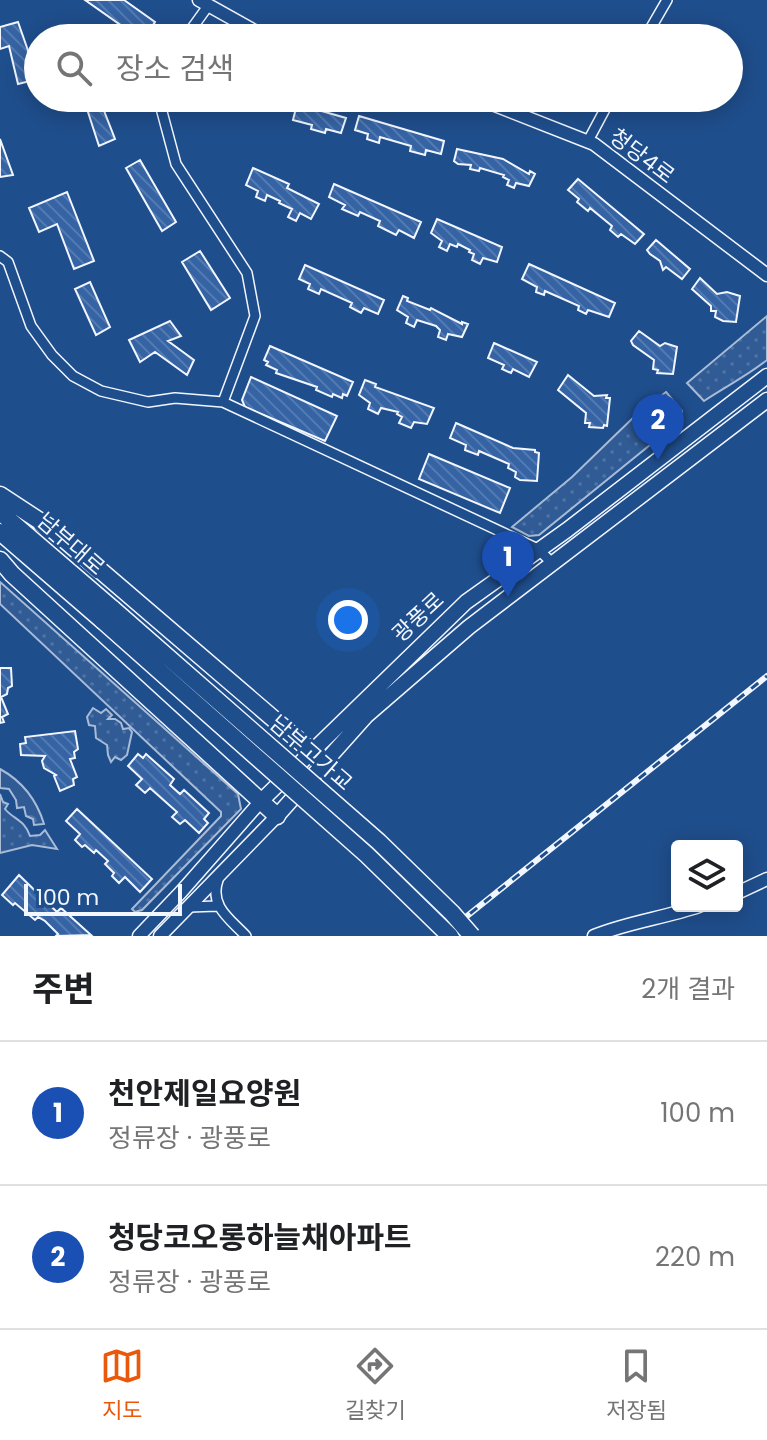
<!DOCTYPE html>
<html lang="ko">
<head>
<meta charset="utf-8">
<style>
  body { margin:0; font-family:Poppins,"Noto Sans KR",sans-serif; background:#f2f2f2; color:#202124 }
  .controls { position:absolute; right:24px; bottom:24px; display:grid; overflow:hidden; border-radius:8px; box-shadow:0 4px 20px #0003 }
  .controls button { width:72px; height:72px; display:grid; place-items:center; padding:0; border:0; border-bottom:2px solid #e0e0e0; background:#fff; color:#202124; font:40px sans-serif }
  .scale { position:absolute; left:24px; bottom:20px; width:158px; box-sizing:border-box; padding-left:8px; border:4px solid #f2f6ff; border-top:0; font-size:22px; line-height:28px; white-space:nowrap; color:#f2f6ff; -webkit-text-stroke:6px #1f4e8c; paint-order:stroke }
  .you { position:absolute; left:348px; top:620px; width:28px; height:28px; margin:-20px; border:6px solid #fff; border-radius:50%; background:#1a73e8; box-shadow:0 0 0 12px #1a73e833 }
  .badge { display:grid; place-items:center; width:52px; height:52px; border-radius:50%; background:#ea580c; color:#fff; font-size:26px; font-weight:700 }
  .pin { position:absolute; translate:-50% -66px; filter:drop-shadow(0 2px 4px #0008) }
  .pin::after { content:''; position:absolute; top:42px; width:28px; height:24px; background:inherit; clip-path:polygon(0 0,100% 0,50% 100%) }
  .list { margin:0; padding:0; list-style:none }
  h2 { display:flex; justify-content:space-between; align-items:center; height:104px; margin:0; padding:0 32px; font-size:34px }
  h2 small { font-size:26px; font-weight:400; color:#757577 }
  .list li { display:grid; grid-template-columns:52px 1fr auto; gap:24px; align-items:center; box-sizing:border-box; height:144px; padding:0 32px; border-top:2px solid #e0e0e0 }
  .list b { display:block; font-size:30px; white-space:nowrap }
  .list p { margin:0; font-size:26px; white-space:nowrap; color:#757577 }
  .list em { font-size:26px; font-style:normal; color:#757577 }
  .icon { flex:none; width:44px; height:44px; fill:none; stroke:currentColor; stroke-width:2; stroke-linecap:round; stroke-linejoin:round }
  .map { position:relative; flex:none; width:767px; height:936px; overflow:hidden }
  .search { position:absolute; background:#fff; box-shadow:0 4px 20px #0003; left:24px; right:24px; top:24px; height:88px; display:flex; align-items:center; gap:20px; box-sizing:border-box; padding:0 28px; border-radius:44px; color:#757577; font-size:30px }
  .sheet { height:392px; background:#fff }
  nav { display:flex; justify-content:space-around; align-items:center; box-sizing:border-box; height:112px; border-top:2px solid #e0e0e0; background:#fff; font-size:22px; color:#757577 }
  nav a { display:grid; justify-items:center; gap:4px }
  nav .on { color:#ea580c }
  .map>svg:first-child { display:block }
  .grass { fill:url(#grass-dots); stroke:#a8bbd7; stroke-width:2 }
  .forest { fill:url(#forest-crowns); stroke:#a8bbd7; stroke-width:2 }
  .building { fill:url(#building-back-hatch); stroke:#f2f6ff; stroke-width:2 }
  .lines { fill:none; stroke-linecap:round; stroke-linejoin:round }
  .minor-casing { stroke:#f2f6ff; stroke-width:12 }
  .tertiary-casing { stroke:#f2f6ff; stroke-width:15 }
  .secondary-casing { stroke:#f2f6ff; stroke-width:17 }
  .trunk-casing { stroke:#f2f6ff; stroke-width:19 }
  .minor { stroke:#1f4e8c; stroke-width:9 }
  .tertiary { stroke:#1f4e8c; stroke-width:12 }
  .secondary { stroke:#1f4e8c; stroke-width:14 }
  .trunk { stroke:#1f4e8c; stroke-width:16 }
  .rail-casing { stroke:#f2f6ff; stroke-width:6 }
  .rail { stroke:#1f4e8c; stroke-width:3; stroke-dasharray:9; stroke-linecap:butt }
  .trunk-bridge-casing { stroke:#f2f6ff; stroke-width:19; stroke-linecap:butt }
  .trunk-bridge { stroke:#1f4e8c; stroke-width:16 }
  .labels { text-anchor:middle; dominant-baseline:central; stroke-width:6; stroke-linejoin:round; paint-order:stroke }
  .street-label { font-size:22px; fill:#f2f6ff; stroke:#1f4e8c }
</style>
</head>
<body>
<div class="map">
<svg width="767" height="936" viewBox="0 0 767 936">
  <defs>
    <pattern id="grass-dots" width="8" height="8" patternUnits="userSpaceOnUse" patternTransform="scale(2)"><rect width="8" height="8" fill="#305b95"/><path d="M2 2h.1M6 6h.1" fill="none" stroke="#4e73a5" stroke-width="1.8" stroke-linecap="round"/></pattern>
    <pattern id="forest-crowns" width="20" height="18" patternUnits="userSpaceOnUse" patternTransform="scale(2)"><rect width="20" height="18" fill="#305b95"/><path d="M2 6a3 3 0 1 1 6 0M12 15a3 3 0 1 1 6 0" fill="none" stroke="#4e73a5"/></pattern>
    <pattern id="building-back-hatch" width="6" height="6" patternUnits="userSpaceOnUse" patternTransform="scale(2)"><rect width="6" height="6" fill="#3563a3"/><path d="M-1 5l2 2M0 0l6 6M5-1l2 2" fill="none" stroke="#537ab1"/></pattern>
  </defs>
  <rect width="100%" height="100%" fill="#1f4e8c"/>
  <path class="grass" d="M 767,316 L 767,360 C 747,376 725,387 704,401 L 687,383 Z
    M 666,392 L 682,411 L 682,419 L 539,535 L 529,536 L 512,527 L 572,477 L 638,413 Z
    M 0,582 L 238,794 L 241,809 L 142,910 L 135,912 L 132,909 L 221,816 L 221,812 L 0,604 Z
    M 93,708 L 101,713 L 106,709 L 112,715 L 108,719 L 115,719 L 121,723 L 123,729 L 129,728 L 132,732 L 127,755 L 121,760 L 115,757 L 111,762 L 108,755 L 107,745 L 96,738 L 95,726 L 89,725 L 87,717 Z
    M 0,794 L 3,802 L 8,804 L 5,809 C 13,819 25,820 30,836 L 40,835 L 45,830 L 57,849 L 32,845 L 0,853 Z"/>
  <path class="forest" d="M 0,769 C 22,781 37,801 44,824 L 34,825 L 33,819 L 26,816 L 24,807 L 17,808 L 16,800 L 9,789 L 0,788 Z"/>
  <path class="building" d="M 85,0 L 124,0 L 155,22 L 145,38 L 139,38 Z
    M 18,22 L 38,79 L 18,84 L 9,46 L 0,49 L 0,27 Z
    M 62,98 L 99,98 L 115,139 L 99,146 L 86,106 L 66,109 Z
    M 252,98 L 285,98 L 281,106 L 267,100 L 265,104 Z
    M 297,104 L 346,118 L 341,133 L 326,129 L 325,133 L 311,129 L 312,125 L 293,120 Z
    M 359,116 L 444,141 L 441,154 L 426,150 L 425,155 L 410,151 L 411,146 L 380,137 L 379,143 L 367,139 L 368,134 L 355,130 Z
    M 0,139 L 13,175 L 0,177 Z
    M 457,149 L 503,159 L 529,174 L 530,171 L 535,174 L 529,186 L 516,183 L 514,188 L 507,185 L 509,180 L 503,177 L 504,175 L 480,168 L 479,171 L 470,169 L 471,165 L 458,164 L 454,161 Z
    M 140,160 L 176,222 L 162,231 L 126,168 Z
    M 253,168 L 289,184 L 287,188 L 319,204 L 311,219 L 300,213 L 296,221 L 288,217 L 292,209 L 279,203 L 280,201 L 267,195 L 265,201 L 256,197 L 258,191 L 246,185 Z
    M 578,179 L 644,234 L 635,244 L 621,234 L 618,237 L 610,230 L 612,226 L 590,208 L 588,211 L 577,202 L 579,199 L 568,190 Z
    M 334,184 L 421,222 L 414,238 L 399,230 L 396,235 L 378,226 L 380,221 L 360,212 L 358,216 L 342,209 L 345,205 L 329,197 Z
    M 67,192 L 94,261 L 74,269 L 57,224 L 39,232 L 29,208 Z
    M 437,219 L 502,247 L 497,262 L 483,258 L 480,264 L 472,260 L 474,254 L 469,252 L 470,250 L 458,244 L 457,247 L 450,244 L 447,251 L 439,247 L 442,241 L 431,233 Z
    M 656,240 L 690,269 L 682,279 L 666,267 L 663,270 L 660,261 L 650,254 L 647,250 Z
    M 200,251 L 230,298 L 211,310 L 182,262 Z
    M 529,264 L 615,303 L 609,317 L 588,310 L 586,314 L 578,310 L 579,306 L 545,291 L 544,295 L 536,292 L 537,287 L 522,279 Z
    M 305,265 L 384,300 L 378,314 L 364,308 L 361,313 L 350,307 L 352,303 L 321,289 L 319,294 L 308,289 L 310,284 L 299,279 Z
    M 700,278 L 717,294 L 727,292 L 740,296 L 736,322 L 723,321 L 715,317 L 716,311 L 711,311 L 711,306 L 692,289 Z
    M 90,282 L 110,327 L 96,335 L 75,289 Z
    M 403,296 L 408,298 L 407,301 L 430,310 L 431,308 L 462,324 L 462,322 L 468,324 L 462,337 L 448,334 L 446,340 L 438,337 L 440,330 L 436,326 L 417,320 L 414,327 L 406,323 L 408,317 L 397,310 Z
    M 170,321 L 181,336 L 168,341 L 194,360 L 187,375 L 155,352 L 140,362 L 129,340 Z
    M 639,331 L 660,346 L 665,343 L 677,347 L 673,374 L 657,373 L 658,370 L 653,369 L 654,360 L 633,345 L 631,341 Z
    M 494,343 L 537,362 L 529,377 L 513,369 L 511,373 L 502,369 L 504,365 L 488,358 Z
    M 270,346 L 353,382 L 347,396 L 343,394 L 342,398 L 333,394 L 332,397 L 316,390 L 317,387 L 276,373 L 277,370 L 266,365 L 268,362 L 264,360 Z
    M 568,375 L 594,396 L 607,395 L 606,398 L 610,398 L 607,426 L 604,425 L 603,428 L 589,427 L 590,423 L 585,423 L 586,413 L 558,390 Z
    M 251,377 L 337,416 L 325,441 L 245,407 L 242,400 Z
    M 365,380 L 376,384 L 375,387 L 434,408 L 427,424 L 414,422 L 411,428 L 399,423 L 402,417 L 397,414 L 398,412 L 381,408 L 378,414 L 368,409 L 370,403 L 359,395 Z
    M 456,423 L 513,448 L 535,450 L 535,452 L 539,453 L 537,481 L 520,480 L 515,477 L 516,472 L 508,468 L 509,464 L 479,451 L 478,455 L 465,450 L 466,445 L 450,438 Z
    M 429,454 L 510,488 L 500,513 L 419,479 Z
    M 0,668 L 11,668 L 12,686 L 8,688 L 7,694 L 1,697 L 8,714 L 2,717 L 4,722 L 0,723 Z
    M 75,731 L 78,749 L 74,752 L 75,758 L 70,759 L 77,777 L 73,779 L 74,785 L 60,791 L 54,776 L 56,775 L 44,768 L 42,761 L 45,756 L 21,755 L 20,744 L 26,743 L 25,737 Z
    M 138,754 L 143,758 L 146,754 L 174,779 L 170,785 L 180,794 L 184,790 L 209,813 L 204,819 L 208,823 L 199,833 L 185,820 L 180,824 L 172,817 L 177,812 L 150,788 L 145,793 L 136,785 L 142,779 L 128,766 Z
    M 77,809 L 152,879 L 140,892 L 125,877 L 119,883 L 112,876 L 114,873 L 105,864 L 108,861 L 96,850 L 94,853 L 85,845 L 82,847 L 75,840 L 80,834 L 66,821 Z
    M 19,875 L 57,912 L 61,908 L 91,935 L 56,936 L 58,934 L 45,921 L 38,917 L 35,920 L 15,903 L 13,905 L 2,895 Z"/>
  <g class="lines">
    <defs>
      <path id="minor" d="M 185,38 L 208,6
        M 645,38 L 667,0
        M 162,98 L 161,108 L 176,164 L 247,273 L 255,316 L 223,402 L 538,549 L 552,563
        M 588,141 L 611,98
        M 0,256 L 8,262 L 31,326 L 52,355 L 73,376 L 101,391 L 148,402 L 175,398 L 223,402
        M 218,880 C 209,906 230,919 246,936
        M 189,907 L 217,906"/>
      <path id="tertiary" d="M 199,0 L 267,38
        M 477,98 L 594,144 L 767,275
        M 737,893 L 767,879
        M 139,936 L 181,892 L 261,801
        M 160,936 L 277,816
        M 594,936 C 628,922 664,918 699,906"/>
      <path id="secondary" d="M 261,801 L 466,602 L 567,530 L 767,376
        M 277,816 L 366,716 L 469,627 L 767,400"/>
      <path id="trunk" d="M 0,495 L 52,529 L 325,763
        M 0,512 L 113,609
        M 0,532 L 103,621
        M 0,560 L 12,574 L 277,816"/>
    </defs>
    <use href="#minor" class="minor-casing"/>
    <use href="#tertiary" class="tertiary-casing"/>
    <use href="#secondary" class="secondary-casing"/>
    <use href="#trunk" class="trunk-casing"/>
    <use href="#minor" class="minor"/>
    <use href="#tertiary" class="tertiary"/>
    <use href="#secondary" class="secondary"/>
    <use href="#trunk" class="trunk"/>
    <defs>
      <path id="rail" d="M 442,936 L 767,676"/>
    </defs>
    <use href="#rail" class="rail-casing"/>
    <use href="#rail" class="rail"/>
    <defs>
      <path id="trunk-bridge" d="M 113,609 L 379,842 L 452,913 L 472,936
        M 103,621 L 367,855 L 450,936"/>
    </defs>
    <use href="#trunk-bridge" class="trunk-bridge-casing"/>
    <use href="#trunk-bridge" class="trunk-bridge"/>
  </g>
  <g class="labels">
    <g class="street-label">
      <text transform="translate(642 156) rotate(37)">청당4로</text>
      <text transform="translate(71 544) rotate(41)">남부대로</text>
      <text transform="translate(418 617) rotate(-43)">광풍로</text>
      <text transform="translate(311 753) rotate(41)">남부고가교</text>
    </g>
  </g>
</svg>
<div class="controls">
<button><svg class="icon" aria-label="layers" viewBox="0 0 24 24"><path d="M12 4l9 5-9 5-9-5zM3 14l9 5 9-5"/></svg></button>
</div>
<div class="scale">100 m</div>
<div class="you"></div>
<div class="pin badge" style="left:508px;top:597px;background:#1a4fb4">1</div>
<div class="pin badge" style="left:658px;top:460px;background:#1a4fb4">2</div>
<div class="search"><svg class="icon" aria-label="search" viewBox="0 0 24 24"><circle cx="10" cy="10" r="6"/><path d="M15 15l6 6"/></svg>장소 검색</div>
</div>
<section class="sheet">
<h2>주변<small>2개 결과</small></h2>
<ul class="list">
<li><span class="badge" style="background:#1a4fb4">1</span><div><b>천안제일요양원</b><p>정류장 · 광풍로</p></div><em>100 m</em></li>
<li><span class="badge" style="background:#1a4fb4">2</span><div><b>청당코오롱하늘채아파트</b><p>정류장 · 광풍로</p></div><em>220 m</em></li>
</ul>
</section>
<nav>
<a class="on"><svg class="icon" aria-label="map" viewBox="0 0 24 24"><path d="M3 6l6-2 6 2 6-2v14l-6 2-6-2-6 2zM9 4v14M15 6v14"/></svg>지도</a>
<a><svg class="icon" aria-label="directions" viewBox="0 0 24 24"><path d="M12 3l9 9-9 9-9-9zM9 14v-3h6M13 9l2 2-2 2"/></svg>길찾기</a>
<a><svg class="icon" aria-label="saved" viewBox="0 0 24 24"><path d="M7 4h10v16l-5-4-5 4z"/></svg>저장됨</a>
</nav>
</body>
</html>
